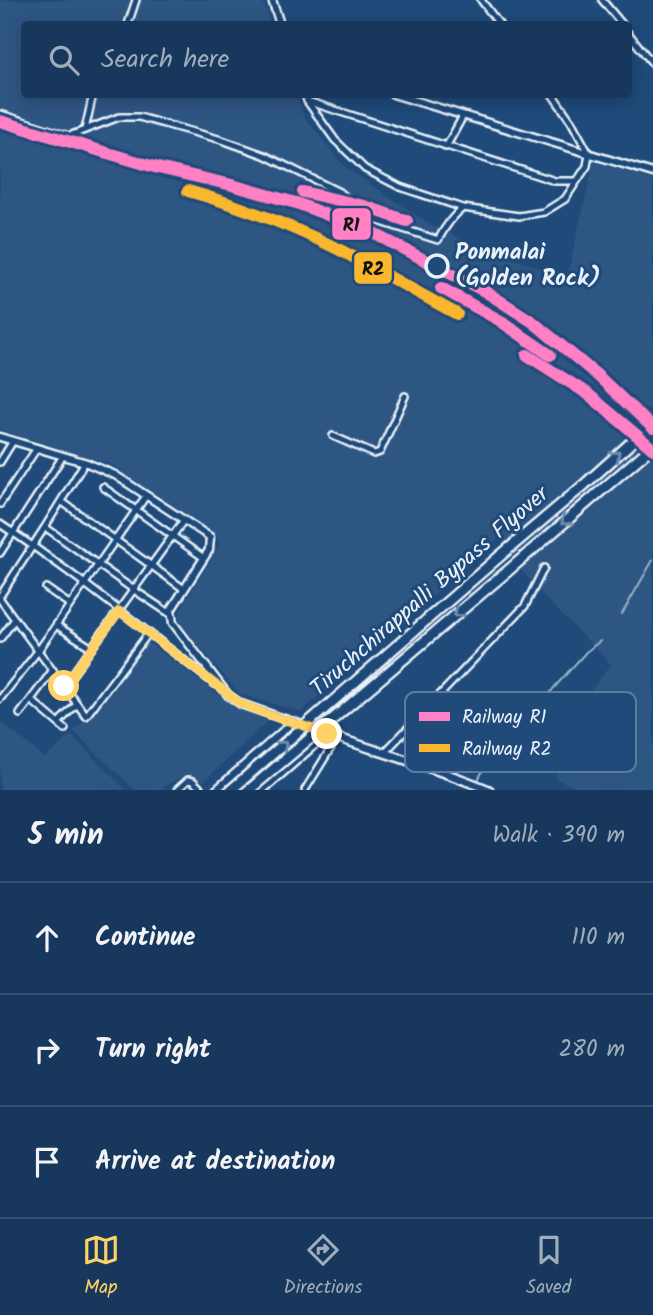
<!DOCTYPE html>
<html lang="en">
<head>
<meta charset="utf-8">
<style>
  body { margin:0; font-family:Kalam,sans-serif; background:#203f62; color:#f1f3f6 }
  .stop { position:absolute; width:21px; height:21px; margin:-16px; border:5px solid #ffd166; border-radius:50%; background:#fff }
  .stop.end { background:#ffd166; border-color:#fff; box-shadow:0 2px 7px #0008 }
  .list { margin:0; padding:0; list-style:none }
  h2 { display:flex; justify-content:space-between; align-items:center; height:91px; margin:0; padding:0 28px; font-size:30px }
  h2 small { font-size:23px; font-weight:400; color:#9eacbb }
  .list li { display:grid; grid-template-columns:46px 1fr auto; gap:21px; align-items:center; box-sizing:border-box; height:112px; padding:0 28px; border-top:2px solid #365272 }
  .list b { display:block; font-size:26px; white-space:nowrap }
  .list em { font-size:23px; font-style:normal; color:#9eacbb }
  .icon { flex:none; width:38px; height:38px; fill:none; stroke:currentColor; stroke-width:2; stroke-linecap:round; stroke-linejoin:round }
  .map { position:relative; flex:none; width:653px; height:790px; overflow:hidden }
  .search { position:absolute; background:#17385c; box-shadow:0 4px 18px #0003; left:21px; right:21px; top:21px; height:77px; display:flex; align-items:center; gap:18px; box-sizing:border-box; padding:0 24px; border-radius:7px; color:#9eacbb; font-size:26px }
  .sheet { height:427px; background:#17385c }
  nav { display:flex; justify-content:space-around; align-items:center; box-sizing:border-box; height:98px; border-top:2px solid #365272; background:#17385c; font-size:19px; color:#9eacbb }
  nav a { display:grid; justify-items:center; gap:4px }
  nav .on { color:#ffd166 }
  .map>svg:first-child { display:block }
  .built { fill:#2e5683 }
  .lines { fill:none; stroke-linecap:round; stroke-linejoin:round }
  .stream { stroke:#9ab0c7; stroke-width:2 }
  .minor-casing { stroke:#e8f1f8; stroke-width:10 }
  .tertiary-casing { stroke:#e8f1f8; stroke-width:11 }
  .secondary-casing { stroke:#e8f1f8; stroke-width:12 }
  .trunk-casing { stroke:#e8f1f8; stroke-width:14 }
  .minor { stroke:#1f4a7a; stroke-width:5 }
  .tertiary { stroke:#1f4a7a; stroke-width:6 }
  .secondary { stroke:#1f4a7a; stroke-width:7 }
  .trunk { stroke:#1f4a7a; stroke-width:9 }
  .trunk-bridge-casing { stroke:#e8f1f8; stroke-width:14; stroke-linecap:butt }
  .trunk-bridge { stroke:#1f4a7a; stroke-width:9 }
  .rail-1-casing { stroke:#1f4a7a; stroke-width:18 }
  .rail-2-casing { stroke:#1f4a7a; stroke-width:18 }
  .rail-1 { stroke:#ff80c5; stroke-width:12 }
  .rail-2 { stroke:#fab62d; stroke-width:12 }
  .oneway { stroke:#6f8dac }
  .route { stroke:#ffd166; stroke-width:9 }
  .stop-dot { fill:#1f4a7a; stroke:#e8f1f8; stroke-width:3.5 }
  .labels { text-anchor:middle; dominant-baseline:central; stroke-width:6; stroke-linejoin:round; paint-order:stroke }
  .stop-label { font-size:23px; font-weight:bold; fill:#e8f1f8; stroke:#1f4a7a; text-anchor:start }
  .street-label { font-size:23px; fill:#e8f1f8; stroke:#1f4a7a }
  .key { fill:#1f4a7a; stroke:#5b7ca0; stroke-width:2 }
  .key-label { font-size:19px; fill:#e8f1f8 }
  .line-badge { stroke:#1f4a7a; stroke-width:2.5 }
  .pale-badge-label { font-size:19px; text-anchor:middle; font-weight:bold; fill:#111 }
</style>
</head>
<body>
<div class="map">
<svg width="653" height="790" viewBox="0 0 653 790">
  <rect width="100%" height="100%" fill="#1f4a7a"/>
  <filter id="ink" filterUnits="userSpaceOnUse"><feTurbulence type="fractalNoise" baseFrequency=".0143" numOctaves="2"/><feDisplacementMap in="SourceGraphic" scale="14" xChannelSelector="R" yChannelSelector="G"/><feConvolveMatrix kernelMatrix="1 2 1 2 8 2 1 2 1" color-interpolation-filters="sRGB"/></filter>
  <g filter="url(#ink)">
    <path class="built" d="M 0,0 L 262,0 L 271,24 L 24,24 L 24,94 L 296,95 L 305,118 L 345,167 L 431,225 L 493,253 L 567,276 L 594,162 L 653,180 L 653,406 L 644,413 L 653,422 L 653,790 L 582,790 L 555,778 L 568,721 L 611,664 L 545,598 L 520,569 L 501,536 L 301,712 L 239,694 L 180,623 L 180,610 L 219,546 L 217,535 L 108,463 L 0,430 L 0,116 L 66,137 L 70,132 L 0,109 Z
      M 146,641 L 227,701 L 268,721 L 203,782 L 188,774 L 164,786 L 164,790 L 135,790 L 73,731 L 87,718 Z
      M 0,721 L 45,758 L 71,735 L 126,790 L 0,790 Z"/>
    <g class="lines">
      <path class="stream" d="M 622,614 L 653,560
        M 477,782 L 485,766 L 515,740 L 553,689 L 586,652 L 600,641"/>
      <defs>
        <path id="minor" d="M 481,0 L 499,24
          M 602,0 L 622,24
          M 128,24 L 136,0
          M 628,33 L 653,64
          M 305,94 L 307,101 L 335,140 L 365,169 L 400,187 L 463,208
          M 307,101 L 555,181 L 577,181
          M 0,114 L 69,136 L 119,117 L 139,117 L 222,140 L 264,155 L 341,193 L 369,218 L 438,240 C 445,227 452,216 463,208 L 519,216 L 544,212 L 565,199 L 587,166 L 589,154 L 571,121 L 552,94
          M 85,130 L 93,94
          M 446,147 L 463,116
          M 333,436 L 374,454 L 380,452 L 405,396
          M 0,462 L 13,441
          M 85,462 L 45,527 L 134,590 L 172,615
          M 103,487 L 204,558
          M 61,501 L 184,589
          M 0,504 L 37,448
          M 0,524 C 75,573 144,630 215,684 L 222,687
          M 0,553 L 63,456
          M 46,588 L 69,604
          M 0,596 L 45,527
          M 0,599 L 86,716 L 148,634
          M 56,625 L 92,648
          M 0,639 L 15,619
          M 64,686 L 184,520
          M 0,699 L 38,651 L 146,496
          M 31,700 L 65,729
          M 20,714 L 53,670
          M 58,723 L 77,704
          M 385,752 L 525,606 L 544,568
          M 177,790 L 188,780 L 193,781 L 202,790
          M 305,790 L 337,738"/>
        <path id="tertiary" d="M 272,0 L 280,24
          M 393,94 L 653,173
          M 0,437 L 87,463 L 115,475 L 210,537 L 209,550 L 171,610 L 173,623 L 228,695 L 241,704 L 293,722 L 216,790
          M 263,790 L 327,734"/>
        <path id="secondary" d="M 293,722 C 359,747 425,763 489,790"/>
        <path id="trunk" d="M 500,556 L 584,485 L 653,423
          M 510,569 L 653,446"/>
      </defs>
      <use href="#minor" class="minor-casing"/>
      <use href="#tertiary" class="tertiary-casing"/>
      <use href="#secondary" class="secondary-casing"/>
      <use href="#trunk" class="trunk-casing"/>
      <use href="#minor" class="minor"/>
      <use href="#tertiary" class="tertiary"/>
      <use href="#secondary" class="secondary"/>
      <use href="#trunk" class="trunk"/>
      <defs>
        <path id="trunk-bridge" d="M 231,790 L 500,556
          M 249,790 L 510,569"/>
      </defs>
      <use href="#trunk-bridge" class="trunk-bridge-casing"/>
      <use href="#trunk-bridge" class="trunk-bridge"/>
      <defs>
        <path id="rail-1" d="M 0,121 L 158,168 L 232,185 L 296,203 L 369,231 L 486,292 L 533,322 L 598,376 L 653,428
          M 303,192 L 364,206 L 407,221
          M 441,288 L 499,320 L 550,355
          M 527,355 L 588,394 L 653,449"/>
        <path id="rail-2" d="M 188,191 C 238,205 287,224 334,247 C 375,268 416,292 457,314"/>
      </defs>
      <use href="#rail-1" class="rail-1-casing"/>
      <use href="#rail-2" class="rail-2-casing"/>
      <use href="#rail-1" class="rail-1"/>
      <use href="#rail-2" class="rail-2"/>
    </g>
    <defs><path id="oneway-chevron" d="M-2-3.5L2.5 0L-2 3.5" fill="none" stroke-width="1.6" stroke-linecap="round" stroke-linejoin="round" transform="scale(1.75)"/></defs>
    <g class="oneway">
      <use href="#oneway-chevron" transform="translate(616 455) rotate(-42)"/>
      <use href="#oneway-chevron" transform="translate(565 521) rotate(139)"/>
      <use href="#oneway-chevron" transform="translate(458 613) rotate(140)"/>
      <use href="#oneway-chevron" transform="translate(283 745) rotate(-41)"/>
    </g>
  </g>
  <g class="lines" filter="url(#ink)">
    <path class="route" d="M 64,686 L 119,611 L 215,684 C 225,689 231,699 242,704 C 269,717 299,723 327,734"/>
  </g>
  <circle class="stop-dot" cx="437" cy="266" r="11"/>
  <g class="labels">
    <g class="stop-label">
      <text x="455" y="253">Ponmalai<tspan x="455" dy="26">(Golden Rock)</tspan></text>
    </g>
    <g class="street-label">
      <text transform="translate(430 592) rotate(-41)">Tiruchchirappalli Bypass Flyover</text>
    </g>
  </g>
  <rect x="405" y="692" width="231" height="80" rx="10" class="key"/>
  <rect x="419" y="712" width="31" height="9" fill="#ff80c5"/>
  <rect x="419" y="744" width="31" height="8" fill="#fab62d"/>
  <g class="key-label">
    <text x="462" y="723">Railway R1</text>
    <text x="462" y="755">Railway R2</text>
  </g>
  <g class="line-badge">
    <rect x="331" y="207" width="41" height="34" rx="7" fill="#ff80c5"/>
    <rect x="353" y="251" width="40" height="34" rx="7" fill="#fab62d"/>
  </g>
  <g class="pale-badge-label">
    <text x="351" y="231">R1</text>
    <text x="373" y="275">R2</text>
  </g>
</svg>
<div class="stop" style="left:64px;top:686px"></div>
<div class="stop end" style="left:327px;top:734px"></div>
<div class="search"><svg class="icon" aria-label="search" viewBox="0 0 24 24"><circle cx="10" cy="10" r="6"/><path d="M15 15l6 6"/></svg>Search here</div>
</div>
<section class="sheet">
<h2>5 min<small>Walk · 390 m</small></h2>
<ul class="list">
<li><svg class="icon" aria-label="ahead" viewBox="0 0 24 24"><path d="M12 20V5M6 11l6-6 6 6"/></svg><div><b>Continue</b></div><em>110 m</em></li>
<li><svg class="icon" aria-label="right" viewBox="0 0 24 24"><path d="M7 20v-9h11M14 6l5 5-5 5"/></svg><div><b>Turn right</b></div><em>280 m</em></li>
<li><svg class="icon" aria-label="arrive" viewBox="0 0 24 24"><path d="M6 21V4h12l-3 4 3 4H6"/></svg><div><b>Arrive at destination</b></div></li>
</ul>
</section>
<nav>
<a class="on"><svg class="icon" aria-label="map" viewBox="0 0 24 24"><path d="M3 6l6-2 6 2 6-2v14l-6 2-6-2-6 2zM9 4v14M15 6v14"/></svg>Map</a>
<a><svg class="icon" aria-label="directions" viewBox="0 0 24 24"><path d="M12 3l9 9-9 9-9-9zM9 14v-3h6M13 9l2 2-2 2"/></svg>Directions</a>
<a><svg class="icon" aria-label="saved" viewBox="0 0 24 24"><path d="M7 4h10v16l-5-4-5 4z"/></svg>Saved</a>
</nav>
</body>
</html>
